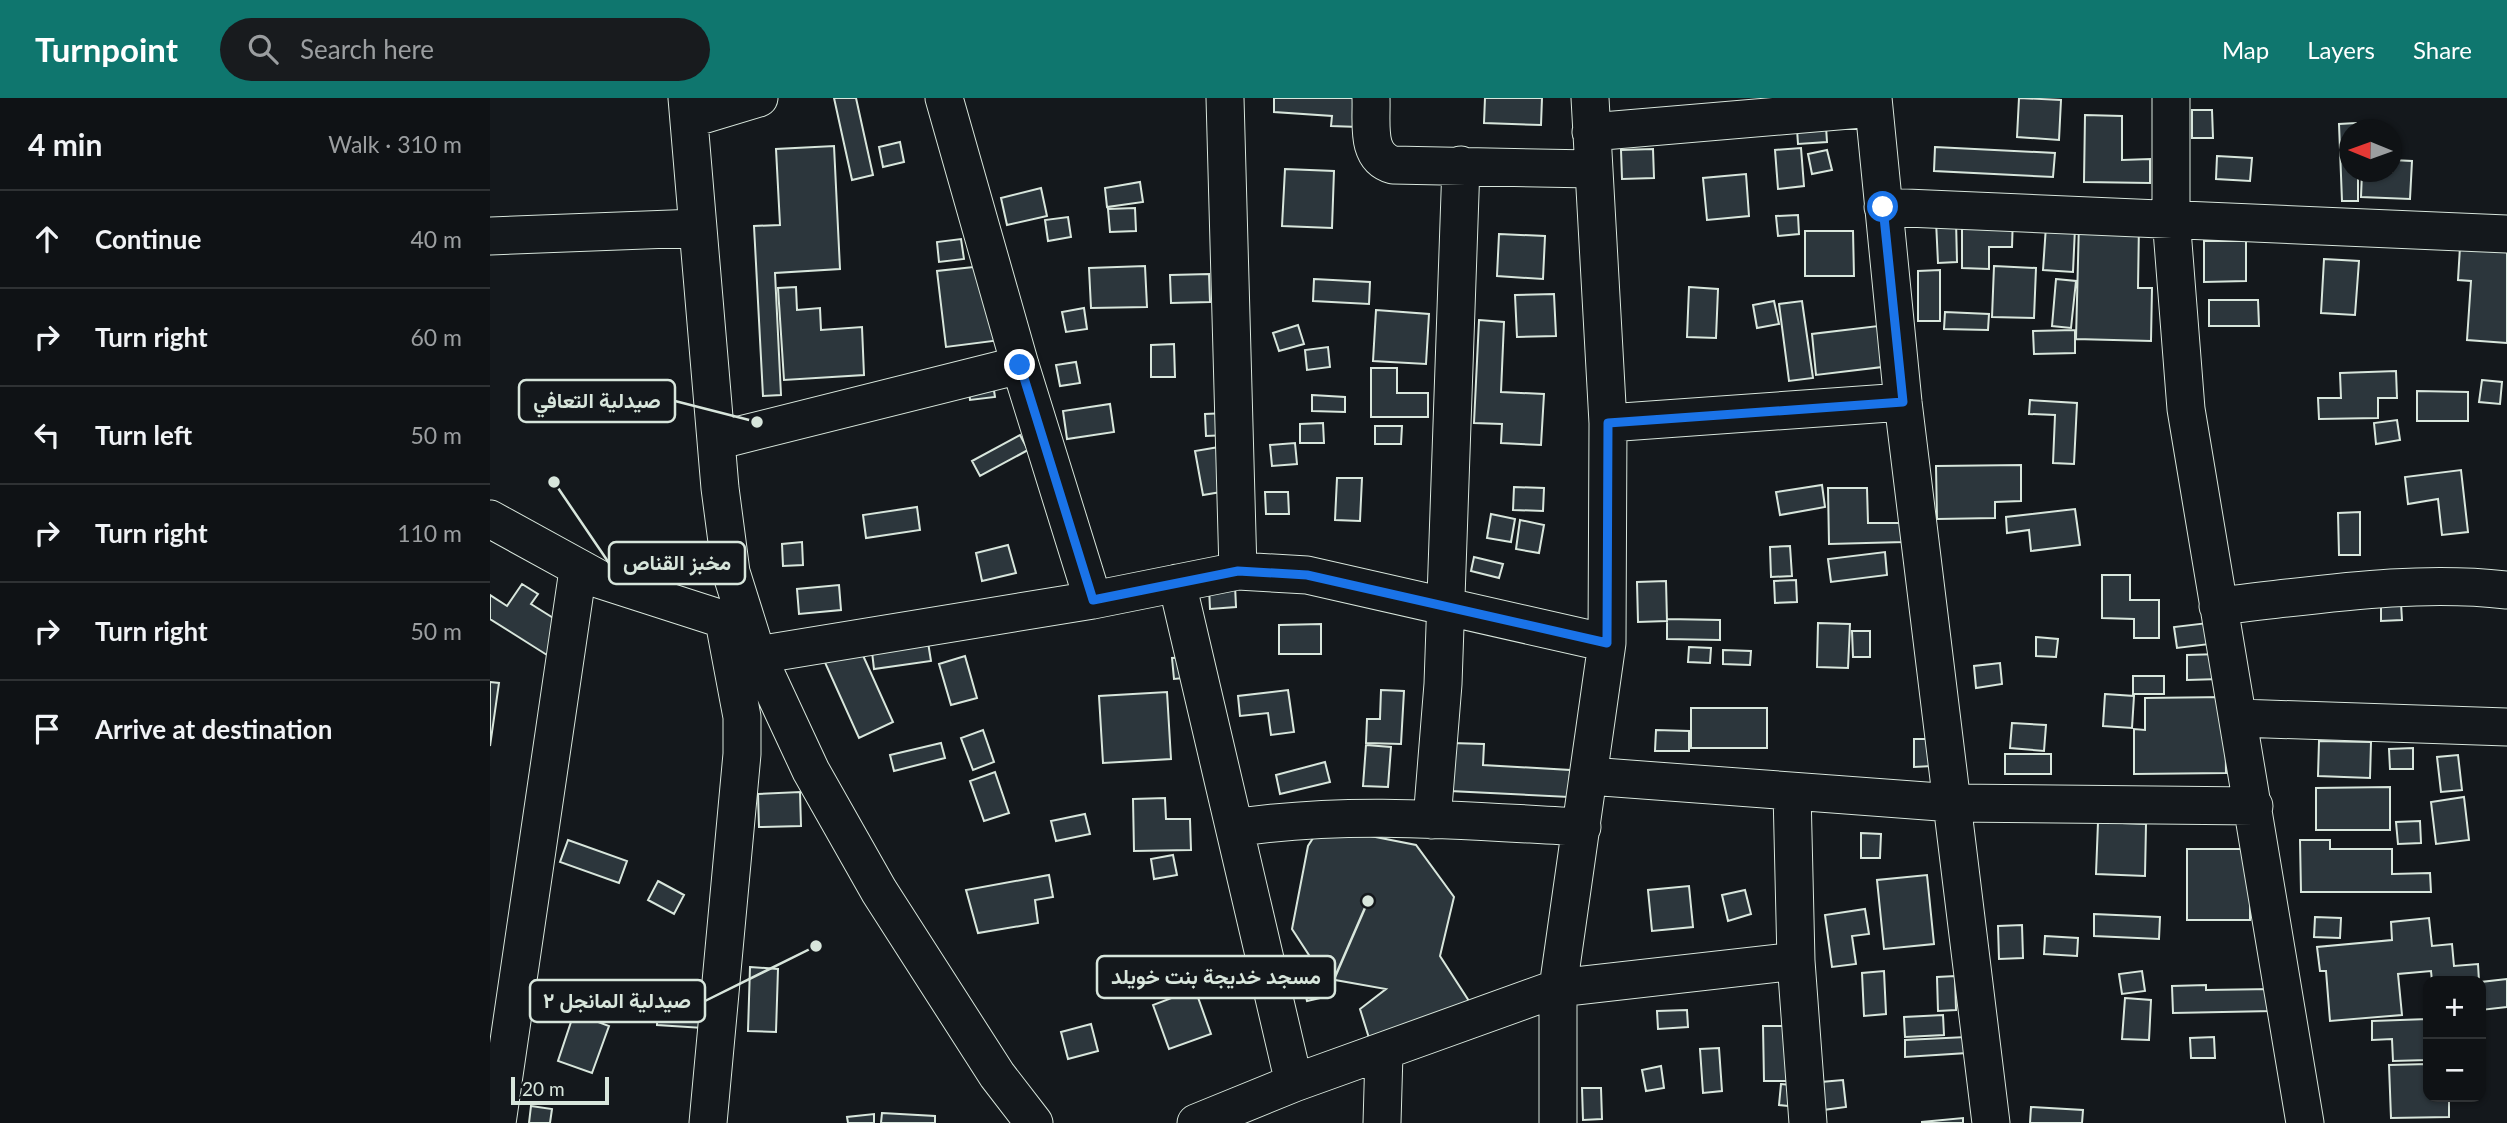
<!DOCTYPE html>
<html lang="en">
<head>
<meta charset="utf-8">
<style>
  body { margin:0; font-family:Lato,Vazirmatn,sans-serif; background:#181b1e; color:#f1f3f6 }
  .controls { position:absolute; right:21px; bottom:21px; display:grid; overflow:hidden; border-radius:14px; box-shadow:0 2px 5px #0004 }
  .controls button { width:63px; height:63px; display:grid; place-items:center; padding:0; border:0; border-bottom:2px solid #2f3234; background:#0f1215; color:#f1f3f6; font:35px sans-serif }
  .compass { position:absolute; left:1849px; top:21px; width:63px; height:63px; border-radius:50%; background:#0f1215; box-shadow:0 2px 5px #0004; rotate:271deg }
  .scale { position:absolute; left:21px; bottom:18px; width:98px; box-sizing:border-box; padding-left:7px; border:4px solid #d8e6dc; border-top:0; font-size:19px; line-height:24px; white-space:nowrap; color:#d8e6dc; -webkit-text-stroke:5px #14181c; paint-order:stroke }
  .stop { position:absolute; width:21px; height:21px; margin:-16px; border:5px solid #1a73e8; border-radius:50%; background:#fff }
  .stop.end { background:#1a73e8; border-color:#fff; box-shadow:0 2px 7px #0008 }
  .list { margin:0; padding:0; list-style:none }
  h2 { display:flex; justify-content:space-between; align-items:center; height:91px; margin:0; padding:0 28px; font-size:30px }
  h2 small { font-size:23px; font-weight:400; color:#9b9ea0 }
  .list li { display:grid; grid-template-columns:46px 1fr auto; gap:21px; align-items:center; box-sizing:border-box; height:98px; padding:0 28px; border-top:2px solid #2f3234 }
  .list b { display:block; font-size:26px; white-space:nowrap }
  .list em { font-size:23px; font-style:normal; color:#9b9ea0 }
  .icon { flex:none; width:38px; height:38px; fill:none; stroke:currentColor; stroke-width:2; stroke-linecap:round; stroke-linejoin:round }
  .map { position:relative; flex:none; width:2017px; height:1025px; overflow:hidden }
  header { display:flex; align-items:center; gap:42px; box-sizing:border-box; height:98px; padding:0 35px; background:#0f766e; color:#fff }
  header strong { font-size:33px }
  nav { display:flex; gap:38px; margin-inline-start:auto; font-size:24px }
  .search { width:490px; height:63px; background:#181b1e; display:flex; align-items:center; gap:18px; box-sizing:border-box; padding:0 24px; border-radius:38px; color:#9b9ea0; font-size:26px }
  main { display:flex }
  aside { flex:1; background:#0f1215 }
  .map>svg:first-child { display:block }
  .building { fill:#2c363c; stroke:#d8e6dc; stroke-width:2 }
  .lines { fill:none; stroke-linecap:round; stroke-linejoin:round }
  .minor-casing { stroke:#d8e6dc; stroke-width:39 }
  .minor { stroke:#14181c; stroke-width:37 }
  .route { stroke:#1a73e8; stroke-width:9 }
  .leader { fill:none; stroke:#d8e6dc; stroke-width:2.5 }
  .callout-dot { fill:#d8e6dc; stroke:#14181c; stroke-width:2.5 }
  .callout { fill:#14181c; stroke:#d8e6dc; stroke-width:2.5 }
  .callout-label { font-size:21px; text-anchor:middle; font-weight:bold; fill:#d8e6dc }
</style>
</head>
<body>
<header>
<strong>Turnpoint</strong>
<div class="search"><svg class="icon" aria-label="search" viewBox="0 0 24 24"><circle cx="10" cy="10" r="6"/><path d="M15 15l6 6"/></svg>Search here</div>
<nav><a>Map</a><a>Layers</a><a>Share</a></nav>
</header>
<main>
<aside>
<h2>4 min<small>Walk · 310 m</small></h2>
<ul class="list">
<li><svg class="icon" aria-label="ahead" viewBox="0 0 24 24"><path d="M12 20V5M6 11l6-6 6 6"/></svg><div><b>Continue</b></div><em>40 m</em></li>
<li><svg class="icon" aria-label="right" viewBox="0 0 24 24"><path d="M7 20v-9h11M14 6l5 5-5 5"/></svg><div><b>Turn right</b></div><em>60 m</em></li>
<li><svg class="icon" aria-label="left" viewBox="0 0 24 24"><path d="M17 20v-9H6M10 6l-5 5 5 5"/></svg><div><b>Turn left</b></div><em>50 m</em></li>
<li><svg class="icon" aria-label="right" viewBox="0 0 24 24"><path d="M7 20v-9h11M14 6l5 5-5 5"/></svg><div><b>Turn right</b></div><em>110 m</em></li>
<li><svg class="icon" aria-label="right" viewBox="0 0 24 24"><path d="M7 20v-9h11M14 6l5 5-5 5"/></svg><div><b>Turn right</b></div><em>50 m</em></li>
<li><svg class="icon" aria-label="arrive" viewBox="0 0 24 24"><path d="M6 21V4h12l-3 4 3 4H6"/></svg><div><b>Arrive at destination</b></div></li>
</ul>
</aside>
<div class="map">
<svg width="2017" height="1025" viewBox="0 0 2017 1025">
  <rect width="100%" height="100%" fill="#14181c"/>
  <path class="building" d="M 344,0 L 366,0 L 383,77 L 362,82 Z
    M 784,0 L 871,0 L 869,29 L 841,28 L 842,18 L 784,14 Z
    M 995,0 L 1052,0 L 1051,27 L 994,25 Z
    M 1529,0 L 1571,2 L 1569,42 L 1527,39 Z
    M 1702,12 L 1722,12 L 1723,40 L 1702,40 Z
    M 1335,13 L 1337,44 L 1308,46 L 1306,16 Z
    M 1595,17 L 1632,18 L 1632,62 L 1660,61 L 1660,85 L 1594,84 Z
    M 1866,25 L 1866,32 L 1860,32 L 1860,74 L 1868,74 L 1868,103 L 1852,103 L 1849,26 Z
    M 410,44 L 414,64 L 393,69 L 389,49 Z
    M 344,48 L 350,171 L 285,175 L 291,297 L 273,298 L 264,128 L 290,127 L 286,51 Z
    M 1445,49 L 1565,55 L 1563,79 L 1444,73 Z
    M 1311,50 L 1314,88 L 1288,91 L 1285,52 Z
    M 1163,51 L 1164,80 L 1132,81 L 1131,52 Z
    M 1337,52 L 1342,72 L 1322,76 L 1318,56 Z
    M 1727,58 L 1762,60 L 1760,83 L 1726,81 Z
    M 1902,62 L 1922,63 L 1920,101 L 1871,99 L 1872,74 L 1902,74 Z
    M 795,71 L 844,73 L 842,130 L 792,128 Z
    M 1256,76 L 1259,118 L 1217,122 L 1213,80 Z
    M 650,84 L 653,104 L 617,109 L 615,90 Z
    M 551,90 L 557,118 L 517,127 L 511,100 Z
    M 645,110 L 646,133 L 620,134 L 618,111 Z
    M 1308,117 L 1309,136 L 1288,138 L 1286,118 Z
    M 1472,117 L 1523,117 L 1522,149 L 1499,149 L 1499,171 L 1472,170 Z
    M 578,119 L 581,139 L 558,143 L 555,122 Z
    M 1466,122 L 1467,164 L 1448,165 L 1446,123 Z
    M 1589,124 L 1649,125 L 1648,190 L 1662,190 L 1661,243 L 1586,241 Z
    M 1556,128 L 1585,130 L 1583,174 L 1553,172 Z
    M 1315,133 L 1363,133 L 1364,178 L 1315,178 Z
    M 1009,136 L 1055,138 L 1053,181 L 1007,178 Z
    M 471,141 L 474,161 L 449,164 L 447,144 Z
    M 1714,143 L 1756,143 L 1756,183 L 1714,184 Z
    M 1970,149 L 2017,152 L 2017,245 L 1977,242 L 1981,183 L 1968,182 Z
    M 1834,161 L 1869,163 L 1865,217 L 1831,215 Z
    M 502,167 L 511,242 L 456,249 L 447,173 Z
    M 655,168 L 657,209 L 601,210 L 599,170 Z
    M 1504,168 L 1546,170 L 1544,220 L 1502,219 Z
    M 1450,172 L 1450,223 L 1428,223 L 1428,173 Z
    M 719,176 L 720,204 L 681,205 L 680,177 Z
    M 824,181 L 880,184 L 879,206 L 823,203 Z
    M 1566,181 L 1586,183 L 1581,230 L 1562,228 Z
    M 306,189 L 307,212 L 330,210 L 331,232 L 372,229 L 374,277 L 294,282 L 288,190 Z
    M 1199,189 L 1228,191 L 1226,240 L 1197,239 Z
    M 1064,196 L 1066,238 L 1027,239 L 1025,197 Z
    M 1719,202 L 1768,202 L 1769,228 L 1719,228 Z
    M 1284,203 L 1289,226 L 1267,230 L 1263,207 Z
    M 1312,203 L 1323,280 L 1299,283 L 1289,206 Z
    M 594,210 L 597,231 L 576,234 L 572,214 Z
    M 886,212 L 939,216 L 936,266 L 883,263 Z
    M 1455,214 L 1499,216 L 1498,232 L 1454,231 Z
    M 989,222 L 1014,224 L 1011,294 L 1054,296 L 1051,347 L 1011,345 L 1012,326 L 984,325 Z
    M 808,227 L 814,246 L 789,253 L 783,235 Z
    M 1388,228 L 1392,269 L 1326,277 L 1322,236 Z
    M 1585,232 L 1585,255 L 1544,256 L 1543,233 Z
    M 684,246 L 685,279 L 661,279 L 661,247 Z
    M 838,249 L 840,269 L 817,272 L 815,252 Z
    M 586,264 L 590,285 L 570,288 L 566,267 Z
    M 881,270 L 907,270 L 907,295 L 938,295 L 938,319 L 881,319 Z
    M 1906,273 L 1907,300 L 1888,300 L 1888,320 L 1829,321 L 1828,300 L 1851,300 L 1850,275 Z
    M 502,280 L 505,299 L 480,302 L 478,284 Z
    M 1992,282 L 2012,284 L 2010,306 L 1989,304 Z
    M 1927,293 L 1978,294 L 1978,323 L 1927,323 Z
    M 822,297 L 855,299 L 855,314 L 822,313 Z
    M 1540,302 L 1587,305 L 1584,366 L 1563,365 L 1565,317 L 1539,316 Z
    M 620,306 L 624,334 L 577,341 L 573,313 Z
    M 737,315 L 738,337 L 716,338 L 715,316 Z
    M 1907,322 L 1910,342 L 1886,346 L 1884,325 Z
    M 833,325 L 834,345 L 810,345 L 810,326 Z
    M 885,328 L 912,328 L 911,346 L 885,346 Z
    M 530,337 L 538,352 L 490,378 L 482,363 Z
    M 805,345 L 807,366 L 782,368 L 780,347 Z
    M 735,348 L 743,392 L 713,397 L 705,353 Z
    M 1531,367 L 1531,403 L 1505,404 L 1505,420 L 1447,421 L 1446,368 Z
    M 1971,372 L 1978,434 L 1952,437 L 1948,401 L 1918,406 L 1915,379 Z
    M 847,380 L 872,380 L 870,423 L 845,422 Z
    M 1332,387 L 1335,409 L 1290,417 L 1286,394 Z
    M 1024,389 L 1054,390 L 1053,413 L 1023,412 Z
    M 1338,390 L 1377,390 L 1378,425 L 1414,425 L 1414,444 L 1339,446 Z
    M 775,394 L 798,394 L 799,416 L 776,416 Z
    M 427,409 L 430,432 L 376,440 L 373,417 Z
    M 1585,411 L 1590,447 L 1541,453 L 1539,432 L 1517,435 L 1516,419 Z
    M 1870,414 L 1870,457 L 1849,457 L 1848,415 Z
    M 1001,416 L 1025,421 L 1021,444 L 997,440 Z
    M 1030,422 L 1054,427 L 1049,455 L 1026,451 Z
    M 312,444 L 313,467 L 293,468 L 292,446 Z
    M 518,447 L 526,475 L 492,483 L 486,455 Z
    M 1300,448 L 1302,478 L 1281,479 L 1280,449 Z
    M 1395,454 L 1397,477 L 1341,484 L 1338,461 Z
    M 984,459 L 1013,466 L 1009,480 L 981,473 Z
    M 1612,477 L 1640,477 L 1640,502 L 1669,502 L 1669,540 L 1644,540 L 1644,521 L 1612,520 Z
    M 1306,482 L 1307,504 L 1285,505 L 1284,483 Z
    M 1176,483 L 1177,523 L 1148,524 L 1147,484 Z
    M 32,486 L 48,496 L 41,506 L 76,528 L 57,557 L 0,521 L 0,497 L 17,508 Z
    M 349,487 L 351,512 L 309,516 L 307,491 Z
    M 745,487 L 746,509 L 720,511 L 719,489 Z
    M 1910,488 L 1912,522 L 1891,523 L 1891,501 Z
    M 1177,521 L 1230,522 L 1230,542 L 1177,541 Z
    M 1726,524 L 1728,545 L 1687,550 L 1684,529 Z
    M 1328,525 L 1360,526 L 1358,570 L 1327,569 Z
    M 831,526 L 831,556 L 789,556 L 789,527 Z
    M 362,533 L 403,624 L 369,640 L 328,549 Z
    M 1362,533 L 1380,533 L 1380,559 L 1363,559 Z
    M 437,538 L 441,563 L 384,571 L 381,545 Z
    M 1546,539 L 1568,541 L 1566,559 L 1546,558 Z
    M 1199,549 L 1221,550 L 1220,565 L 1198,564 Z
    M 1233,552 L 1261,553 L 1260,567 L 1233,566 Z
    M 1730,556 L 1730,581 L 1697,582 L 1697,557 Z
    M 475,558 L 487,600 L 461,607 L 449,566 Z
    M 713,558 L 714,578 L 684,581 L 682,560 Z
    M 1510,565 L 1512,586 L 1486,590 L 1484,568 Z
    M 1643,578 L 1674,578 L 1674,596 L 1643,596 Z
    M 0,584 L 9,585 L 0,648 Z
    M 798,592 L 804,634 L 781,637 L 778,615 L 750,618 L 748,598 Z
    M 891,592 L 914,593 L 911,646 L 876,645 L 877,621 L 890,621 Z
    M 677,594 L 681,661 L 613,665 L 609,598 Z
    M 1615,596 L 1644,598 L 1642,630 L 1613,628 Z
    M 1735,599 L 1736,675 L 1644,676 L 1644,631 L 1655,632 L 1655,600 Z
    M 1201,610 L 1277,610 L 1277,650 L 1201,650 Z
    M 1522,625 L 1556,627 L 1554,653 L 1520,650 Z
    M 493,632 L 504,664 L 483,672 L 471,640 Z
    M 1166,632 L 1199,633 L 1199,653 L 1165,653 Z
    M 1424,641 L 1442,641 L 1442,668 L 1424,669 Z
    M 1829,643 L 1881,644 L 1880,680 L 1828,678 Z
    M 451,645 L 455,660 L 404,673 L 400,657 Z
    M 962,645 L 994,646 L 993,667 L 1080,672 L 1079,699 L 960,693 Z
    M 876,647 L 901,649 L 898,689 L 873,688 Z
    M 1923,650 L 1923,671 L 1900,671 L 1899,651 Z
    M 1515,656 L 1561,656 L 1561,676 L 1515,676 Z
    M 1968,657 L 1972,692 L 1951,694 L 1947,659 Z
    M 835,664 L 840,684 L 790,696 L 786,677 Z
    M 505,674 L 519,715 L 494,723 L 480,683 Z
    M 1900,689 L 1900,732 L 1826,732 L 1826,690 Z
    M 310,694 L 311,728 L 269,729 L 268,696 Z
    M 1974,699 L 1979,742 L 1946,746 L 1941,704 Z
    M 675,700 L 676,721 L 700,721 L 701,752 L 644,753 L 643,701 Z
    M 595,716 L 600,736 L 566,743 L 561,723 Z
    M 1930,723 L 1931,745 L 1908,746 L 1906,724 Z
    M 1608,724 L 1656,726 L 1655,778 L 1606,776 Z
    M 845,731 L 926,747 L 964,799 L 950,858 L 979,903 L 879,940 L 870,911 L 896,891 L 834,880 L 802,831 L 818,748 L 825,737 Z
    M 1371,735 L 1391,736 L 1390,760 L 1371,760 Z
    M 78,742 L 137,763 L 129,785 L 70,764 Z
    M 1810,742 L 1840,742 L 1840,751 L 1902,751 L 1902,776 L 1940,775 L 1941,794 L 1811,794 Z
    M 1697,751 L 1760,751 L 1760,822 L 1697,822 Z
    M 683,757 L 687,777 L 664,781 L 661,761 Z
    M 559,777 L 563,799 L 545,802 L 548,825 L 488,835 L 476,792 Z
    M 1437,777 L 1444,846 L 1394,851 L 1387,782 Z
    M 168,783 L 194,797 L 184,816 L 158,802 Z
    M 1199,788 L 1203,829 L 1162,833 L 1158,792 Z
    M 1255,792 L 1261,816 L 1238,823 L 1232,797 Z
    M 1375,811 L 1379,836 L 1362,838 L 1366,866 L 1342,869 L 1335,817 Z
    M 1604,816 L 1670,819 L 1669,841 L 1604,838 Z
    M 1825,819 L 1851,820 L 1850,840 L 1824,839 Z
    M 1939,820 L 1942,848 L 1962,846 L 1964,868 L 1988,866 L 1989,883 L 1942,883 L 1941,873 L 1908,876 L 1912,917 L 1840,923 L 1836,873 L 1830,873 L 1827,849 L 1902,842 L 1901,824 Z
    M 1532,827 L 1533,860 L 1509,861 L 1508,828 Z
    M 1555,838 L 1588,840 L 1587,858 L 1554,856 Z
    M 260,869 L 288,871 L 286,934 L 258,933 Z
    M 833,873 L 839,898 L 817,903 L 811,878 Z
    M 1394,873 L 1396,916 L 1374,918 L 1372,875 Z
    M 1652,873 L 1655,893 L 1632,896 L 1629,876 Z
    M 1465,878 L 1466,912 L 1448,913 L 1447,879 Z
    M 2017,881 L 2017,909 L 1991,912 L 1991,884 Z
    M 1716,887 L 1716,892 L 1783,891 L 1783,913 L 1683,915 L 1682,888 Z
    M 705,891 L 721,936 L 679,951 L 663,907 Z
    M 1635,900 L 1661,902 L 1659,942 L 1632,941 Z
    M 168,908 L 214,910 L 213,930 L 167,927 Z
    M 1197,912 L 1198,929 L 1168,931 L 1167,913 Z
    M 84,915 L 119,928 L 102,975 L 68,963 Z
    M 1453,917 L 1454,937 L 1415,939 L 1414,919 Z
    M 1938,921 L 1938,962 L 1903,963 L 1902,941 L 1882,942 L 1882,923 Z
    M 601,926 L 608,953 L 578,961 L 571,934 Z
    M 1273,928 L 1301,928 L 1302,983 L 1274,983 Z
    M 1476,939 L 1477,955 L 1415,959 L 1415,942 Z
    M 1724,939 L 1725,960 L 1701,960 L 1700,940 Z
    M 1229,950 L 1232,993 L 1213,995 L 1210,951 Z
    M 1938,966 L 1938,999 L 1959,999 L 1959,1019 L 1901,1020 L 1899,967 Z
    M 1171,968 L 1174,990 L 1156,993 L 1152,972 Z
    M 1353,982 L 1356,1009 L 1333,1012 L 1331,984 Z
    M 1291,986 L 1311,988 L 1308,1009 L 1289,1007 Z
    M 1092,990 L 1111,990 L 1112,1021 L 1093,1022 Z
    M 41,1008 L 62,1011 L 60,1025 L 39,1025 Z
    M 1541,1009 L 1593,1012 L 1592,1025 L 1540,1025 Z
    M 392,1015 L 445,1018 L 445,1025 L 391,1025 Z
    M 384,1016 L 384,1025 L 358,1025 L 357,1019 Z
    M 1473,1020 L 1473,1025 L 1432,1025 L 1432,1024 Z"/>
  <g class="lines">
    <defs>
      <path id="minor" d="M 197,0 L 230,390 L 241,474 L 267,557 L 321,673 L 389,793 L 507,977 L 544,1025
        M 454,0 L 530,267 L 603,502
        M 735,0 L 748,473
        M 881,0 C 882,25 875,59 903,67 L 1102,71
        M 1383,0 L 1413,304 L 1501,1025
        M 1681,0 L 1681,119 L 1696,311 L 1815,1025
        M 199,21 L 269,0
        M 1101,34 L 1383,10
        M 1393,109 L 2017,136
        M 0,138 L 207,130
        M 1118,325 L 1413,304
        M 226,343 L 530,267
        M 0,421 L 111,482 L 257,529
        M 687,485 L 804,985
        M 1728,508 C 1824,498 1920,481 2017,492
        M 267,557 L 603,502 L 748,473 L 817,477 L 1117,545
        M 1749,620 L 2017,629
        M 1099,678 L 1463,705 L 1764,708
        M 1302,694 L 1306,863 L 1318,1025
        M 942,722 L 953,586 L 971,67
        M 745,730 C 860,712 976,723 1092,729
        M 7,1025 L 88,472
        M 218,1025 L 252,656 L 252,619 L 234,523
        M 706,1025 L 804,985 L 1068,890 L 1306,863
        M 892,1025 L 894,955
        M 1068,1025 L 1068,890 L 1117,545 L 1118,325 L 1100,0"/>
    </defs>
    <use href="#minor" class="minor-casing"/>
    <use href="#minor" class="minor"/>
  </g>
  <g class="lines">
    <path class="route" d="M 530,267 L 603,502 L 748,473 L 817,477 L 1117,545 L 1118,325 L 1413,304 L 1393,109"/>
  </g>
  <path class="leader" d="M267 324L185 303M64 384L119 465M878 803L845 879M326 848L215 903"/>
  <g class="callout-dot">
    <circle cx="267" cy="324" r="7"/>
    <circle cx="64" cy="384" r="7"/>
    <circle cx="878" cy="803" r="7"/>
    <circle cx="326" cy="848" r="7"/>
  </g>
  <g class="callout">
    <rect x="29" y="282" width="156" height="42" rx="7"/>
    <rect x="119" y="444" width="136" height="42" rx="7"/>
    <rect x="607" y="858" width="238" height="42" rx="7"/>
    <rect x="40" y="882" width="175" height="42" rx="7"/>
  </g>
  <g class="callout-label">
    <text x="107" y="310">صيدلية التعافي</text>
    <text x="187" y="472">مخبز القناص</text>
    <text x="726" y="886">مسجد خديجة بنت خويلد</text>
    <text x="127" y="910">صيدلية المانجل ٢</text>
  </g>
</svg>
<div class="controls">
<button>+</button>
<button>−</button>
</div>
<svg class="compass" viewBox="-18 -18 36 36"><path d="M0-13l5 13h-10z" fill="#e53935"/><path d="M0 13l5-13h-10z" fill="#9b9ea0"/></svg>
<div class="scale">20 m</div>
<div class="stop" style="left:1393px;top:109px"></div>
<div class="stop end" style="left:530px;top:267px"></div>
</div>
</main>
</body>
</html>
